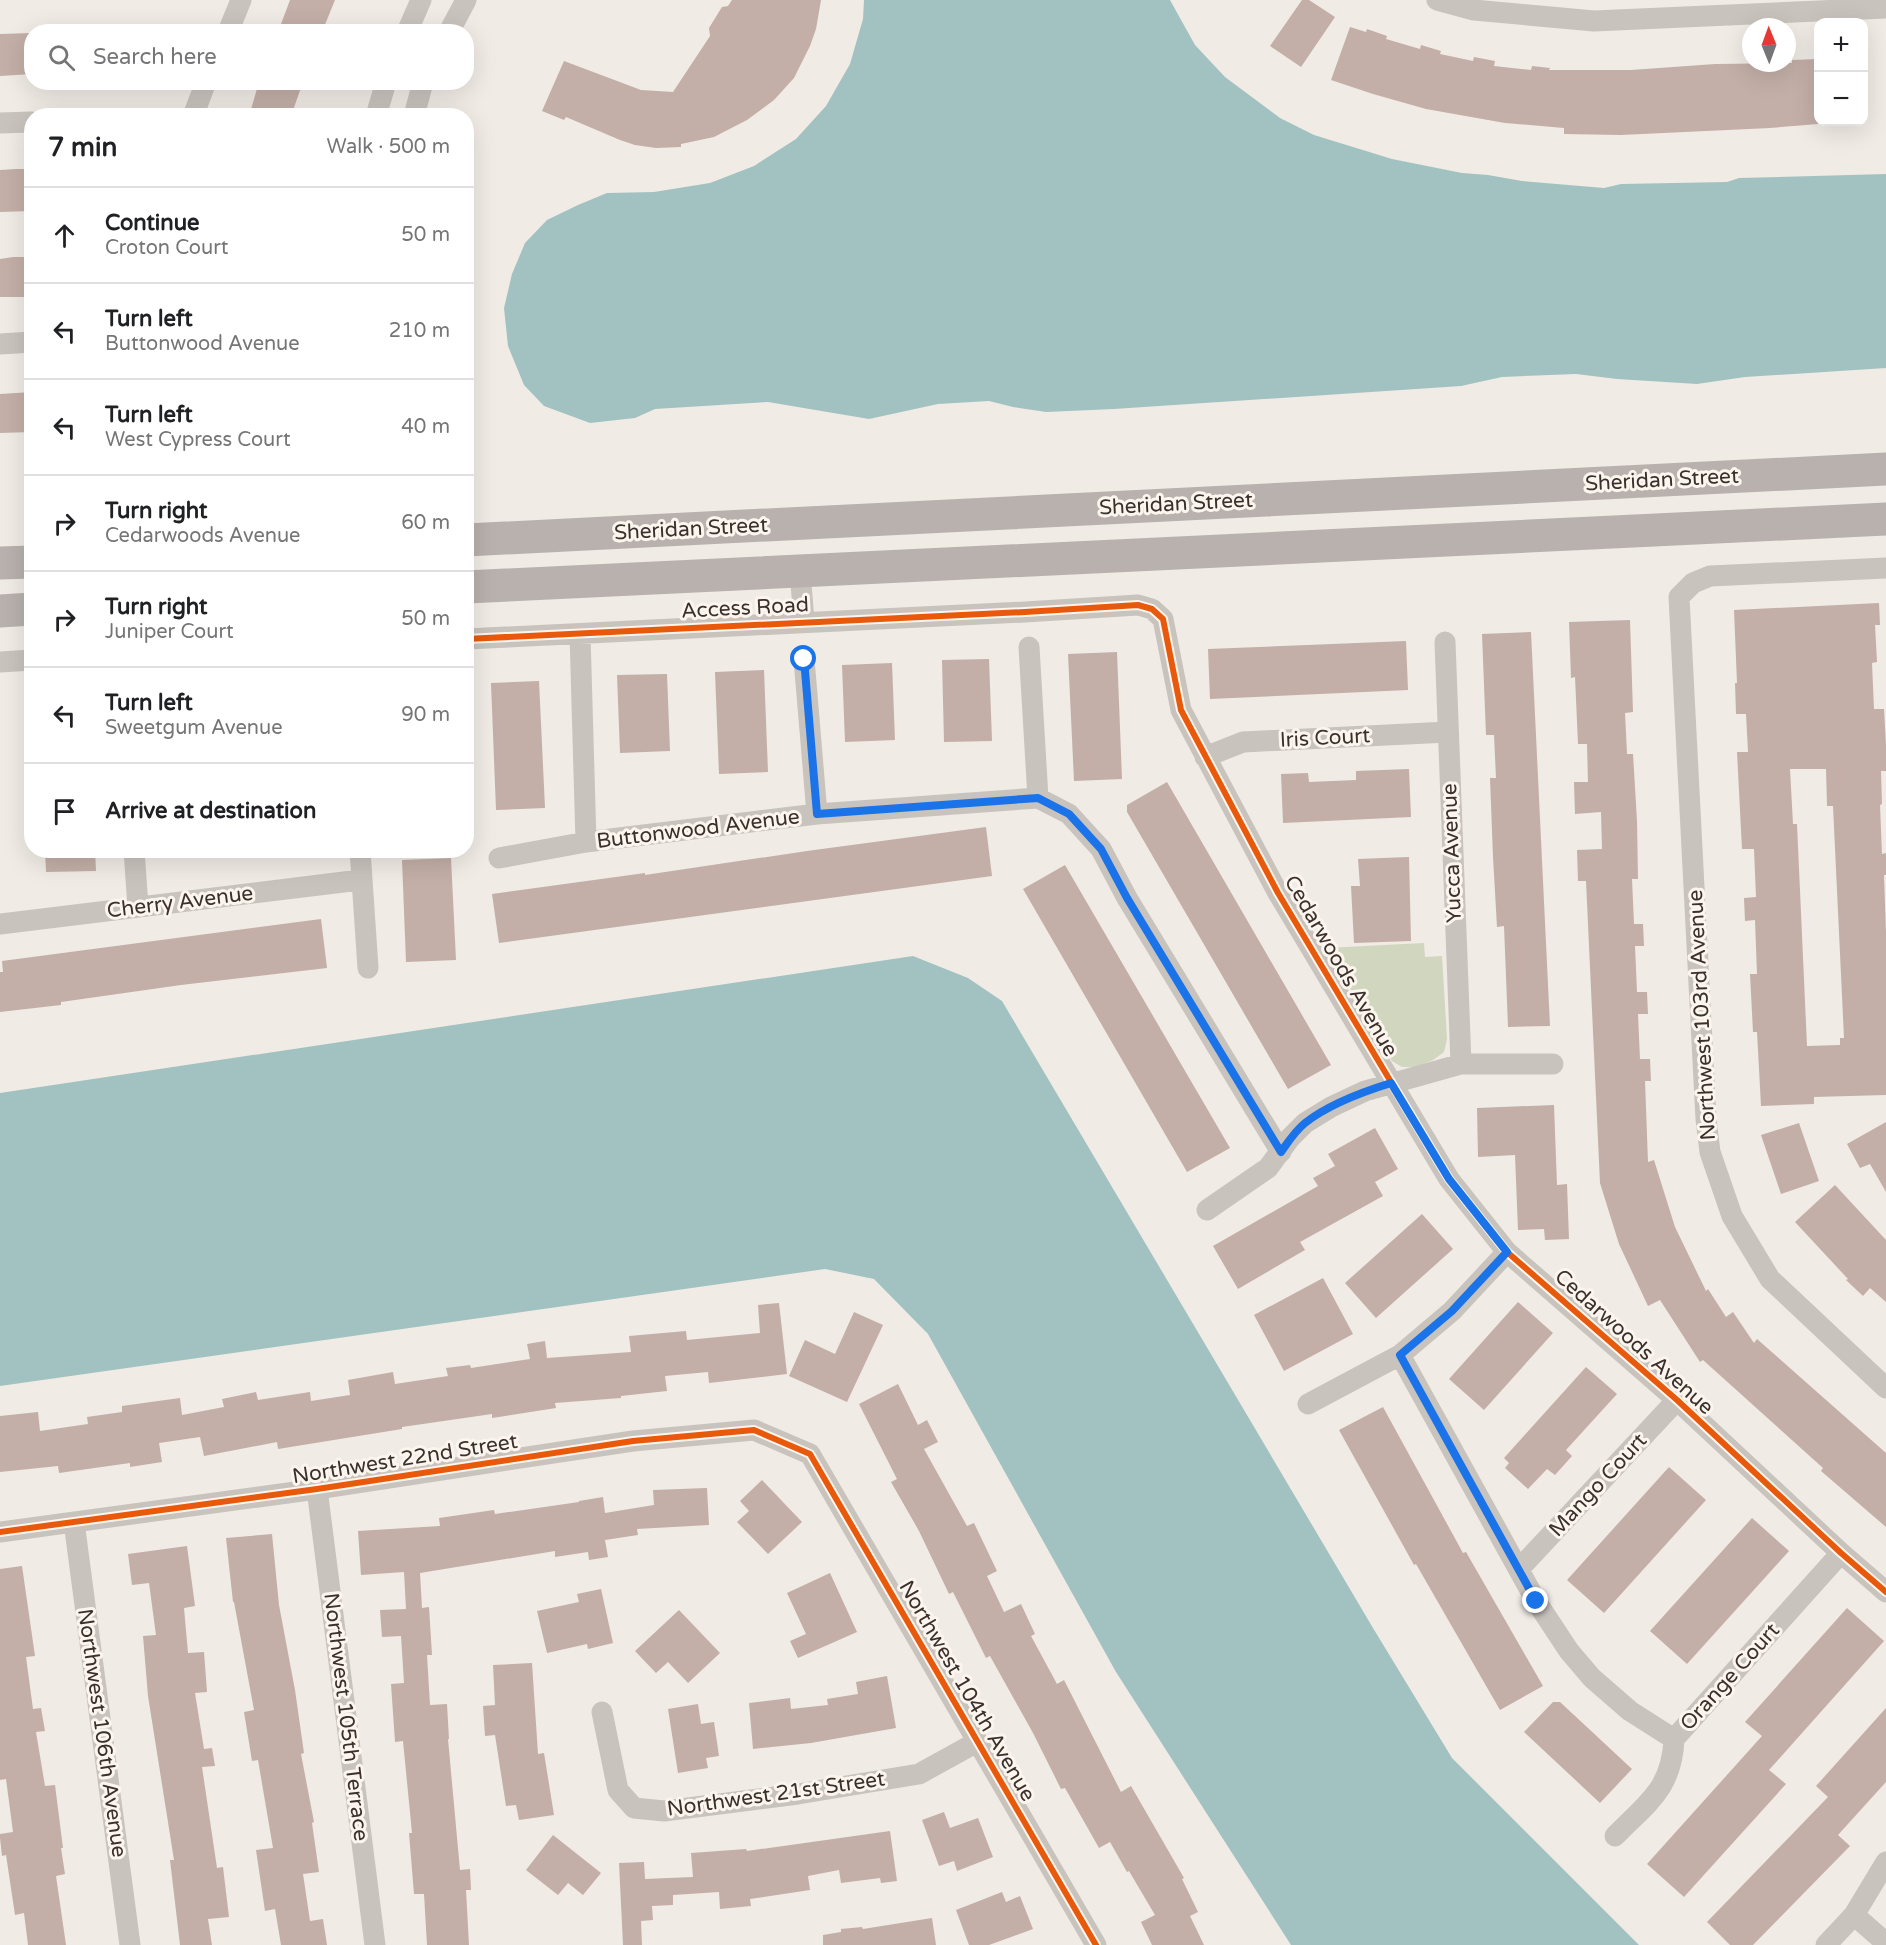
<!DOCTYPE html>
<html lang="en">
<head>
<meta charset="utf-8">
<style>
  body { margin:0; font-family:"Varela Round",sans-serif; background:#f2f2f2; color:#202124 }
  .controls { position:absolute; right:18px; top:18px; display:grid; overflow:hidden; border-radius:12px; box-shadow:0 6px 24px #0002 }
  .controls button { width:54px; height:54px; display:grid; place-items:center; padding:0; border:0; border-bottom:2px solid #e0e0e0; background:#fff; color:#202124; font:30px sans-serif }
  .compass { position:absolute; left:1742px; top:18px; width:54px; height:54px; border-radius:50%; background:#fff; box-shadow:0 6px 24px #0002; rotate:359deg }
  .stop { position:absolute; width:18px; height:18px; margin:-14px; border:4px solid #1a73e8; border-radius:50%; background:#fff }
  .stop.end { background:#1a73e8; border-color:#fff; box-shadow:0 2px 6px #0008 }
  .list { margin:0; padding:0; list-style:none }
  h2 { display:flex; justify-content:space-between; align-items:center; height:78px; margin:0; padding:0 24px; font-size:26px }
  h2 small { font-size:20px; font-weight:400; color:#757577 }
  .list li { display:grid; grid-template-columns:39px 1fr auto; gap:18px; align-items:center; box-sizing:border-box; height:96px; padding:0 24px; border-top:2px solid #e0e0e0 }
  .list b { display:block; font-size:22px; white-space:nowrap }
  .list p { margin:0; font-size:20px; white-space:nowrap; color:#757577 }
  .list em { font-size:20px; font-style:normal; color:#757577 }
  .icon { flex:none; width:33px; height:33px; fill:none; stroke:currentColor; stroke-width:2; stroke-linecap:round; stroke-linejoin:round }
  .map { position:relative; flex:none; width:1886px; height:1945px; overflow:hidden }
  .search { position:absolute; background:#fff; box-shadow:0 6px 24px #0002; left:24px; top:24px; width:450px; height:66px; display:flex; align-items:center; gap:15px; box-sizing:border-box; padding:0 21px; border-radius:24px; color:#757577; font-size:22px }
  .panel { position:absolute; background:#fff; box-shadow:0 6px 24px #0002; left:24px; top:108px; width:450px; height:750px; border-radius:24px }
  .map>svg:first-child { display:block }
  .green { fill:#d1d6bf }
  .water { fill:#a1c2c1 }
  .building { fill:#c3afa7; fill-rule:evenodd }
  .lines { fill:none; stroke-linecap:round; stroke-linejoin:round }
  .minor { stroke:#c9c3be; stroke-width:21 }
  .primary { stroke:#b8b1ad; stroke-width:33 }
  .cycleway-casing { stroke:#fbf5ee; stroke-width:10 }
  .cycleway { stroke:#e8590c; stroke-width:6 }
  .route { stroke:#1a73e8; stroke-width:8 }
  .labels { text-anchor:middle; dominant-baseline:central; stroke-width:6; stroke-linejoin:round; paint-order:stroke }
  .street-label { font-size:21px; fill:#3b302b; stroke:#fbf5ee }
</style>
</head>
<body>
<div class="map">
<svg width="1886" height="1945" viewBox="0 0 1886 1945">
  <rect width="100%" height="100%" fill="#f0ebe5"/>
  <path class="green" d="M 1424,943 L 1425,957 L 1442,956 L 1447,1039 L 1444,1052 L 1433,1060 L 1416,1067 L 1402,1067 L 1392,1061 L 1365,1012 L 1325,948 Z"/>
  <path class="water" d="M 864,0 L 1170,0 L 1195,45 L 1225,77 L 1280,118 L 1314,135 L 1392,159 L 1462,173 L 1488,175 L 1522,181 L 1604,188 L 1621,184 L 1727,182 L 1739,178 L 1886,174 L 1886,368 L 1745,377 L 1697,384 L 1617,379 L 1576,374 L 1502,377 L 1461,386 L 1114,409 L 1046,412 L 1013,407 L 989,401 L 938,404 L 869,419 L 768,402 L 655,409 L 635,418 L 590,423 L 544,406 L 524,385 L 508,346 L 504,308 L 512,274 L 525,243 L 547,220 L 578,205 L 607,193 L 654,192 L 710,183 L 754,166 L 796,139 L 826,106 L 850,64 L 863,19 Z
    M 913,956 L 968,978 L 1002,1001 L 1373,1628 L 1452,1758 L 1639,1945 L 1291,1945 L 1116,1672 L 928,1334 L 874,1279 L 825,1269 L 0,1386 L 0,1093 Z"/>
  <path class="building" d="M 290,0 L 335,0 L 322,32 L 278,32 Z
    M 732,0 L 821,0 L 816,29 L 810,46 L 794,78 L 774,100 L 747,120 L 714,137 L 681,144 L 681,147 L 656,148 L 635,145 L 620,140 L 566,117 L 564,120 L 542,111 L 564,61 L 641,90 L 673,92 L 710,36 L 709,28 L 722,7 L 728,6 Z
    M 1302,0 L 1309,0 L 1335,17 L 1301,67 L 1270,46 Z
    M 1350,27 L 1366,32 L 1367,29 L 1387,36 L 1386,39 L 1420,49 L 1421,45 L 1441,51 L 1440,54 L 1473,61 L 1474,57 L 1495,61 L 1494,66 L 1531,70 L 1532,66 L 1550,68 L 1549,70 L 1631,70 L 1715,64 L 1792,63 L 1792,60 L 1818,59 L 1818,124 L 1770,128 L 1621,135 L 1564,134 L 1564,128 L 1505,123 L 1426,109 L 1373,94 L 1331,80 Z
    M 32,33 L 32,74 L 0,76 L 0,34 Z
    M 259,82 L 303,82 L 291,116 L 249,116 Z
    M 16,169 L 32,169 L 32,211 L 0,212 L 0,170 Z
    M 13,257 L 32,257 L 32,297 L 0,297 L 0,259 Z
    M 32,392 L 32,432 L 0,433 L 0,394 Z
    M 1879,603 L 1880,625 L 1875,625 L 1877,662 L 1872,663 L 1874,709 L 1884,709 L 1886,745 L 1886,771 L 1881,771 L 1882,804 L 1880,805 L 1882,854 L 1886,853 L 1886,875 L 1884,875 L 1886,932 L 1886,1095 L 1814,1097 L 1814,1104 L 1761,1106 L 1757,1032 L 1753,1032 L 1750,974 L 1757,974 L 1755,920 L 1745,921 L 1744,898 L 1756,897 L 1754,849 L 1742,849 L 1737,752 L 1748,752 L 1746,714 L 1736,714 L 1735,683 L 1737,683 L 1734,610 ZM 1790,769 L 1826,769 L 1827,806 L 1833,806 L 1844,1038 L 1840,1038 L 1840,1045 L 1807,1046 L 1797,824 L 1793,824 Z
    M 1630,620 L 1633,712 L 1625,713 L 1627,754 L 1633,754 L 1637,821 L 1638,879 L 1632,879 L 1634,924 L 1643,924 L 1644,946 L 1635,946 L 1637,992 L 1647,992 L 1648,1014 L 1638,1014 L 1640,1059 L 1650,1059 L 1651,1081 L 1645,1081 L 1648,1162 L 1654,1160 L 1675,1227 L 1706,1291 L 1708,1289 L 1726,1317 L 1733,1312 L 1754,1343 L 1757,1339 L 1886,1453 L 1886,1527 L 1821,1471 L 1823,1468 L 1703,1360 L 1700,1362 L 1660,1300 L 1648,1306 L 1619,1244 L 1600,1183 L 1586,881 L 1578,881 L 1577,850 L 1602,849 L 1601,812 L 1575,814 L 1574,782 L 1588,782 L 1587,744 L 1578,744 L 1575,677 L 1571,678 L 1569,622 Z
    M 1531,632 L 1550,1026 L 1508,1027 L 1504,926 L 1497,927 L 1493,857 L 1490,778 L 1496,778 L 1494,735 L 1486,735 L 1482,634 Z
    M 1406,641 L 1408,690 L 1210,699 L 1208,649 Z
    M 1117,652 L 1122,779 L 1074,781 L 1068,654 Z
    M 989,659 L 992,741 L 944,742 L 942,660 Z
    M 892,663 L 895,740 L 845,742 L 842,665 Z
    M 764,670 L 768,772 L 719,774 L 715,672 Z
    M 667,674 L 670,751 L 620,753 L 617,675 Z
    M 539,681 L 545,808 L 496,810 L 491,683 Z
    M 1409,769 L 1411,817 L 1283,823 L 1281,774 L 1308,773 L 1309,782 L 1356,780 L 1356,771 Z
    M 1167,782 L 1331,1065 L 1288,1089 L 1127,812 L 1127,805 Z
    M 986,827 L 992,876 L 499,943 L 492,894 L 645,873 L 645,875 L 807,851 Z
    M 45,850 L 95,850 L 96,871 L 46,872 Z
    M 1409,857 L 1411,941 L 1354,943 L 1351,886 L 1360,886 L 1358,859 Z
    M 451,858 L 456,960 L 406,962 L 402,860 Z
    M 1065,865 L 1230,1148 L 1187,1172 L 1023,889 Z
    M 321,919 L 327,968 L 181,985 L 61,1002 L 61,1005 L 0,1012 L 0,972 L 3,972 L 2,961 Z
    M 1554,1105 L 1557,1185 L 1567,1184 L 1569,1239 L 1545,1240 L 1544,1229 L 1518,1230 L 1515,1155 L 1478,1157 L 1477,1108 Z
    M 1886,1122 L 1886,1192 L 1870,1164 L 1860,1168 L 1847,1144 Z
    M 1799,1123 L 1819,1181 L 1781,1194 L 1761,1135 Z
    M 1375,1128 L 1398,1169 L 1375,1182 L 1383,1196 L 1300,1242 L 1305,1250 L 1238,1289 L 1213,1246 L 1318,1186 L 1313,1178 L 1335,1166 L 1328,1154 Z
    M 1835,1185 L 1886,1240 L 1886,1302 L 1870,1288 L 1863,1296 L 1846,1280 L 1848,1279 L 1795,1222 Z
    M 1422,1214 L 1453,1249 L 1376,1318 L 1345,1283 Z
    M 1323,1278 L 1353,1334 L 1284,1371 L 1254,1315 Z
    M 1518,1302 L 1553,1333 L 1484,1410 L 1449,1379 Z
    M 779,1303 L 787,1374 L 709,1383 L 708,1372 L 665,1376 L 667,1391 L 621,1396 L 621,1398 L 555,1403 L 556,1408 L 492,1418 L 492,1414 L 402,1427 L 402,1429 L 278,1449 L 277,1442 L 204,1456 L 200,1437 L 159,1443 L 162,1462 L 130,1467 L 130,1463 L 59,1473 L 58,1466 L 0,1472 L 0,1416 L 38,1412 L 40,1431 L 88,1424 L 87,1417 L 122,1412 L 122,1406 L 180,1398 L 182,1415 L 224,1407 L 222,1399 L 256,1392 L 258,1400 L 310,1392 L 311,1401 L 350,1395 L 348,1380 L 393,1372 L 395,1384 L 448,1376 L 446,1368 L 470,1365 L 471,1368 L 530,1359 L 527,1344 L 545,1341 L 547,1358 L 631,1352 L 629,1336 L 686,1331 L 687,1340 L 760,1333 L 758,1305 Z
    M 854,1312 L 883,1325 L 847,1402 L 789,1376 L 805,1340 L 835,1354 Z
    M 1586,1367 L 1617,1394 L 1566,1450 L 1572,1456 L 1555,1475 L 1547,1469 L 1528,1489 L 1505,1468 L 1509,1463 L 1504,1458 Z
    M 898,1384 L 918,1425 L 927,1420 L 938,1442 L 924,1449 L 967,1526 L 974,1523 L 997,1571 L 987,1576 L 1004,1612 L 1021,1604 L 1035,1634 L 1031,1636 L 1057,1684 L 1064,1680 L 1121,1792 L 1131,1786 L 1184,1878 L 1182,1879 L 1198,1912 L 1190,1916 L 1204,1945 L 1152,1945 L 1141,1922 L 1155,1915 L 1129,1871 L 1127,1872 L 1110,1842 L 1099,1848 L 1065,1788 L 1061,1789 L 1033,1733 L 990,1656 L 986,1658 L 953,1592 L 949,1594 L 919,1531 L 891,1482 L 897,1479 L 859,1404 Z
    M 1383,1407 L 1463,1553 L 1466,1552 L 1543,1686 L 1500,1710 L 1416,1564 L 1414,1565 L 1339,1430 Z
    M 1669,1467 L 1706,1500 L 1604,1613 L 1567,1580 Z
    M 762,1480 L 802,1522 L 768,1554 L 737,1522 L 749,1511 L 740,1501 Z
    M 707,1488 L 709,1525 L 637,1529 L 638,1535 L 605,1540 L 608,1557 L 589,1560 L 588,1552 L 555,1557 L 555,1551 L 420,1573 L 422,1608 L 429,1607 L 432,1655 L 427,1655 L 430,1705 L 447,1704 L 449,1739 L 448,1739 L 460,1870 L 470,1869 L 471,1890 L 466,1890 L 469,1945 L 427,1945 L 424,1894 L 414,1894 L 409,1833 L 412,1833 L 403,1741 L 395,1742 L 391,1684 L 404,1683 L 401,1636 L 382,1637 L 380,1610 L 406,1609 L 404,1572 L 361,1575 L 358,1531 L 440,1526 L 439,1518 L 494,1510 L 495,1514 L 579,1502 L 579,1501 L 603,1497 L 605,1513 L 654,1505 L 653,1490 Z
    M 1752,1518 L 1789,1551 L 1687,1664 L 1650,1631 Z
    M 272,1534 L 279,1605 L 295,1690 L 304,1753 L 301,1754 L 314,1822 L 312,1823 L 319,1872 L 303,1874 L 310,1921 L 323,1919 L 327,1945 L 281,1945 L 275,1909 L 265,1911 L 256,1850 L 273,1848 L 258,1760 L 252,1761 L 244,1712 L 254,1710 L 234,1602 L 233,1602 L 226,1538 Z
    M 187,1546 L 195,1606 L 184,1608 L 188,1653 L 204,1652 L 207,1692 L 195,1693 L 204,1749 L 212,1748 L 215,1766 L 202,1767 L 217,1868 L 223,1867 L 229,1917 L 208,1919 L 212,1945 L 180,1945 L 170,1860 L 174,1860 L 148,1696 L 143,1636 L 156,1635 L 149,1583 L 132,1585 L 128,1554 Z
    M 22,1566 L 35,1656 L 26,1657 L 33,1709 L 41,1708 L 45,1731 L 36,1732 L 45,1786 L 55,1785 L 63,1848 L 61,1848 L 65,1874 L 56,1876 L 66,1945 L 28,1945 L 24,1913 L 15,1915 L 6,1855 L 2,1856 L 0,1838 L 0,1834 L 13,1832 L 6,1779 L 0,1780 L 0,1569 Z
    M 830,1573 L 857,1632 L 798,1658 L 790,1641 L 806,1634 L 787,1593 Z
    M 601,1589 L 613,1643 L 588,1649 L 587,1644 L 547,1653 L 537,1611 L 579,1602 L 577,1594 Z
    M 1847,1608 L 1884,1641 L 1769,1770 L 1786,1784 L 1684,1897 L 1647,1864 L 1762,1736 L 1745,1722 Z
    M 679,1610 L 720,1653 L 688,1683 L 668,1662 L 656,1673 L 635,1651 Z
    M 532,1663 L 538,1754 L 544,1753 L 554,1815 L 519,1820 L 516,1805 L 506,1806 L 495,1735 L 485,1736 L 483,1706 L 495,1705 L 493,1665 Z
    M 887,1676 L 896,1728 L 811,1743 L 753,1749 L 749,1703 L 790,1698 L 791,1709 L 828,1705 L 827,1699 L 858,1694 L 856,1682 Z
    M 1553,1702 L 1560,1702 L 1632,1769 L 1600,1803 L 1524,1732 Z
    M 698,1704 L 701,1724 L 714,1722 L 719,1756 L 706,1758 L 708,1768 L 678,1773 L 668,1709 Z
    M 1886,1708 L 1886,1782 L 1838,1835 L 1850,1846 L 1753,1945 L 1730,1945 L 1707,1922 L 1828,1797 L 1816,1786 Z
    M 944,1812 L 950,1828 L 978,1818 L 993,1857 L 957,1871 L 954,1861 L 939,1866 L 922,1820 Z
    M 890,1831 L 897,1881 L 881,1883 L 880,1878 L 841,1883 L 839,1870 L 808,1876 L 810,1890 L 750,1899 L 751,1906 L 720,1909 L 719,1892 L 673,1895 L 673,1905 L 652,1906 L 653,1920 L 641,1921 L 642,1945 L 623,1945 L 619,1863 L 644,1862 L 645,1879 L 693,1877 L 691,1853 L 746,1849 L 747,1851 Z
    M 553,1835 L 601,1873 L 583,1895 L 568,1883 L 558,1895 L 526,1870 Z
    M 1002,1892 L 1006,1902 L 1020,1896 L 1033,1929 L 989,1945 L 969,1945 L 956,1910 Z
    M 932,1918 L 936,1945 L 823,1945 L 823,1935 L 841,1932 L 841,1929 L 862,1927 L 863,1929 Z"/>
  <g class="lines">
    <path class="minor" d="M 1437,0 L 1474,10 L 1594,21 L 1886,8
      M 228,32 L 241,0
      M 407,32 L 421,0
      M 449,32 L 466,0
      M 193,116 L 206,82
      M 376,116 L 386,82
      M 414,116 L 423,82
      M 0,123 L 32,122
      M 0,344 L 32,342
      M 1886,568 L 1710,576 L 1693,583 L 1679,597 L 1706,1119 L 1710,1152 L 1732,1216 L 1770,1279 L 1886,1388
      M 800,571 L 804,621
      M 580,634 L 586,842
      M 466,639 L 1025,612 L 1138,605 L 1152,609 L 1163,619 L 1181,710 L 1278,893 L 1449,1179 L 1507,1252 L 1677,1400 L 1841,1553 L 1886,1592
      M 1445,642 L 1461,1064
      M 1029,647 L 1038,798
      M 804,659 L 817,814
      M 0,662 L 32,660
      M 1205,757 L 1243,742 L 1448,732
      M 134,850 L 138,907
      M 360,850 L 368,968
      M 499,858 L 586,842 L 817,814 L 1038,798 L 1069,814 L 1101,849 L 1127,898 L 1281,1152
      M 0,924 L 360,880
      M 1207,1210 L 1268,1168 L 1290,1138 L 1305,1123 L 1331,1107 L 1365,1091 L 1461,1064 L 1553,1064
      M 1400,1355 L 1536,1601 L 1569,1651 L 1592,1678 L 1630,1711 L 1674,1739
      M 1308,1404 L 1400,1355 L 1452,1311 L 1507,1252
      M 317,1489 L 375,1945
      M 74,1522 L 130,1945
      M 0,1532 L 317,1489 L 633,1441 L 754,1430 L 810,1454 L 1096,1945
      M 1519,1569 L 1677,1400
      M 602,1712 L 618,1790 L 634,1808 L 664,1811 L 798,1794 L 919,1774 L 977,1742
      M 1615,1836 C 1647,1803 1672,1789 1674,1739 L 1841,1553
      M 1854,1915 L 1886,1943
      M 1826,1945 L 1854,1915 L 1886,1862"/>
    <path class="primary" d="M 466,540 L 1886,469
      M 0,563 L 32,562
      M 466,587 L 1886,519
      M 0,611 L 32,609"/>
    <defs>
      <path id="cycleway" d="M 466,639 L 1025,612 L 1138,605 L 1152,609 L 1163,619 L 1181,710 L 1278,893 L 1449,1179 L 1507,1252 L 1677,1400 L 1841,1553 L 1886,1592
        M 0,1532 L 317,1489 L 633,1441 L 754,1430 L 810,1454 L 1096,1945"/>
    </defs>
    <use href="#cycleway" class="cycleway-casing"/>
    <use href="#cycleway" class="cycleway"/>
  </g>
  <g class="lines">
    <path class="route" d="M 804,659 L 817,814 L 1038,798 L 1069,814 L 1101,849 L 1127,898 L 1281,1152 C 1288,1142 1295,1131 1305,1123 C 1329,1104 1362,1092 1391,1083 L 1449,1179 L 1507,1252 L 1452,1311 L 1400,1355 L 1536,1601"/>
  </g>
  <g class="labels">
    <g class="street-label">
      <text transform="translate(1662 480) rotate(-3)">Sheridan Street</text>
      <text transform="translate(1176 504) rotate(-3)">Sheridan Street</text>
      <text transform="translate(691 529) rotate(-3)">Sheridan Street</text>
      <text transform="translate(745 608) rotate(-3)">Access Road</text>
      <text transform="translate(1325 738) rotate(-3)">Iris Court</text>
      <text transform="translate(698 829) rotate(-7)">Buttonwood Avenue</text>
      <text transform="translate(1452 853) rotate(-92)">Yucca Avenue</text>
      <text transform="translate(180 902) rotate(-7)">Cherry Avenue</text>
      <text transform="translate(1341 966) rotate(60)">Cedarwoods Avenue</text>
      <text transform="translate(1702 1015) rotate(-93)">Northwest 103rd Avenue</text>
      <text transform="translate(1634 1342) rotate(42)">Cedarwoods Avenue</text>
      <text transform="translate(405 1459) rotate(-9)">Northwest 22nd Street</text>
      <text transform="translate(1598 1485) rotate(-47)">Mango Court</text>
      <text transform="translate(1730 1677) rotate(-48)">Orange Court</text>
      <text transform="translate(967 1691) rotate(60)">Northwest 104th Avenue</text>
      <text transform="translate(346 1717) rotate(83)">Northwest 105th Terrace</text>
      <text transform="translate(102 1733) rotate(82)">Northwest 106th Avenue</text>
      <text transform="translate(776 1794) rotate(-8)">Northwest 21st Street</text>
    </g>
  </g>
</svg>
<div class="controls">
<button>+</button>
<button>−</button>
</div>
<svg class="compass" viewBox="-18 -18 36 36"><path d="M0-13l5 13h-10z" fill="#e53935"/><path d="M0 13l5-13h-10z" fill="#757577"/></svg>
<div class="stop" style="left:804px;top:659px"></div>
<div class="stop end" style="left:1536px;top:1601px"></div>
<div class="search"><svg class="icon" aria-label="search" viewBox="0 0 24 24"><circle cx="10" cy="10" r="6"/><path d="M15 15l6 6"/></svg>Search here</div>
<section class="panel">
<h2>7 min<small>Walk · 500 m</small></h2>
<ul class="list">
<li><svg class="icon" aria-label="ahead" viewBox="0 0 24 24"><path d="M12 20V5M6 11l6-6 6 6"/></svg><div><b>Continue</b><p>Croton Court</p></div><em>50 m</em></li>
<li><svg class="icon" aria-label="left" viewBox="0 0 24 24"><path d="M17 20v-9H6M10 6l-5 5 5 5"/></svg><div><b>Turn left</b><p>Buttonwood Avenue</p></div><em>210 m</em></li>
<li><svg class="icon" aria-label="left" viewBox="0 0 24 24"><path d="M17 20v-9H6M10 6l-5 5 5 5"/></svg><div><b>Turn left</b><p>West Cypress Court</p></div><em>40 m</em></li>
<li><svg class="icon" aria-label="right" viewBox="0 0 24 24"><path d="M7 20v-9h11M14 6l5 5-5 5"/></svg><div><b>Turn right</b><p>Cedarwoods Avenue</p></div><em>60 m</em></li>
<li><svg class="icon" aria-label="right" viewBox="0 0 24 24"><path d="M7 20v-9h11M14 6l5 5-5 5"/></svg><div><b>Turn right</b><p>Juniper Court</p></div><em>50 m</em></li>
<li><svg class="icon" aria-label="left" viewBox="0 0 24 24"><path d="M17 20v-9H6M10 6l-5 5 5 5"/></svg><div><b>Turn left</b><p>Sweetgum Avenue</p></div><em>90 m</em></li>
<li><svg class="icon" aria-label="arrive" viewBox="0 0 24 24"><path d="M6 21V4h12l-3 4 3 4H6"/></svg><div><b>Arrive at destination</b></div></li>
</ul>
</section>
</div>
</body>
</html>
